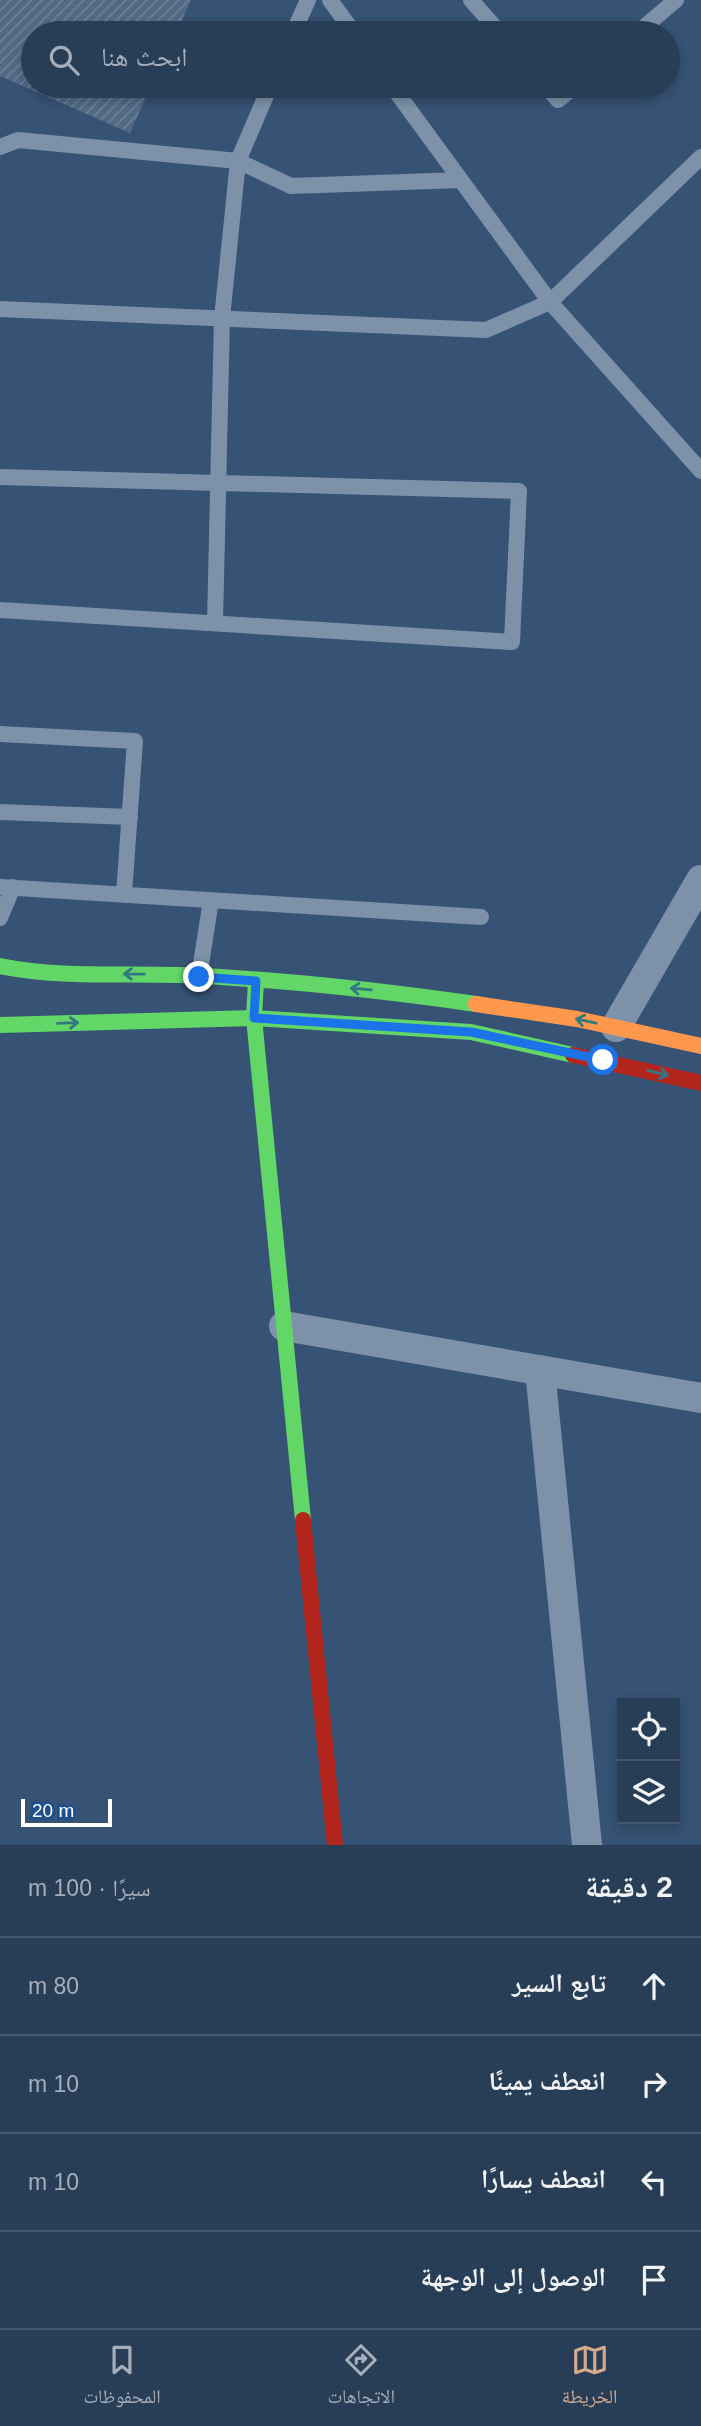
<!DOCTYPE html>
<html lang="ar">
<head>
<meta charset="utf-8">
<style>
  body { margin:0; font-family:Helvetica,"Noto Naskh Arabic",sans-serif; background:#344961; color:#f1f3f6; direction:rtl }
  .controls { position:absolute; right:21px; bottom:21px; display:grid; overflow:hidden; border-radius:0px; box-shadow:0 4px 10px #0003 }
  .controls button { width:63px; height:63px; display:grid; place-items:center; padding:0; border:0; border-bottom:2px solid #44576d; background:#283e57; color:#f1f3f6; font:35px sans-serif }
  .scale { position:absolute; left:21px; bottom:18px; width:91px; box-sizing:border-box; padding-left:7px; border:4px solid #fff; border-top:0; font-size:19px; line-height:24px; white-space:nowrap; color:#fff; -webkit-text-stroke:5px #1b4f8f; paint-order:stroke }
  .stop { position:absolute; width:21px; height:21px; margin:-16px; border:5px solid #1a73e8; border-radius:50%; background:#fff }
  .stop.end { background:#1a73e8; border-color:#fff; box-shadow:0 2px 7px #0008 }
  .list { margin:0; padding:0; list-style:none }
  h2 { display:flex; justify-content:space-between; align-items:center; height:91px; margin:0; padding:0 28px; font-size:30px }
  h2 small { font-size:23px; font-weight:400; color:#a5aeba }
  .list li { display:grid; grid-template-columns:46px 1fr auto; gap:21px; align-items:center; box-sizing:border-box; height:98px; padding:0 28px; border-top:2px solid #44576d }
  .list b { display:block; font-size:26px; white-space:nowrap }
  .list em { font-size:23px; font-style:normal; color:#a5aeba }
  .icon { flex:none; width:38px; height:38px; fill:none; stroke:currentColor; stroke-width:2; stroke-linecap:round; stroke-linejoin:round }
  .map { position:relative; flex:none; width:701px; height:1845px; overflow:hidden; direction:ltr }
  .search { position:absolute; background:#283e57; box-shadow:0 4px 10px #0003; left:21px; right:21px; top:21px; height:77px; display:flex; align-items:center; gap:18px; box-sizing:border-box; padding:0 24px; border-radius:38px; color:#a5aeba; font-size:26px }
  .sheet { height:483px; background:#283e57 }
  nav { display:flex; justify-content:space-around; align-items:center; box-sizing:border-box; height:98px; border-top:2px solid #44576d; background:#283e57; font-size:19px; color:#a5aeba }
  nav a { display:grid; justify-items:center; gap:4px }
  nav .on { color:#d6ab8b }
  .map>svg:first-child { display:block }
  .building { fill:url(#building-hatch) }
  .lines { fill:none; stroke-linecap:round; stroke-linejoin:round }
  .lane { stroke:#7d92a8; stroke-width:16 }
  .street { stroke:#7d92a8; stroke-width:30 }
  .fast { stroke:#63d668; stroke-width:16 }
  .slow { stroke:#ff974d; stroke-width:16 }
  .jam { stroke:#b3261e; stroke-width:16 }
  .oneway { stroke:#317883 }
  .route { stroke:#1a73e8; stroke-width:9 }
</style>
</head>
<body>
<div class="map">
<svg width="701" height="1845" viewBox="0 0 701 1845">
  <defs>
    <pattern id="building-hatch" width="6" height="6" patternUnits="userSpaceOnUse" patternTransform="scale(1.75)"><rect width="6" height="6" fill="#526984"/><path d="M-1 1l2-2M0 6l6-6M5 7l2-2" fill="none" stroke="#6c8096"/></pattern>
  </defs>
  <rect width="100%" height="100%" fill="#365274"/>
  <path class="building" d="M 0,0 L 191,0 L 176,33 L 33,33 L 33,86 L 151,86 L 130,133 L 0,76 Z"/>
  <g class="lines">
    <path class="lane" d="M 330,0 L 354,33
      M 471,0 L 500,33
      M 293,33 L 308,0
      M 637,33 L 676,0
      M 392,86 L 550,302 L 701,471
      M 546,86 L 558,100 L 575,86
      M 0,147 L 18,140 L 238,161 L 291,186 L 461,180
      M 0,309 L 486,330 L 550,302 L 701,157
      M 0,477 L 519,491 L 512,642 L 0,610
      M 215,623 L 222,318 L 238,161 L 270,86
      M 0,734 L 135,741 L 124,894
      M 0,812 L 130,817
      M 0,887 L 481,917
      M 0,918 L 13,887
      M 199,977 L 211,900"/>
    <path class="street" d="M 616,1027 L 701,880
      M 284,1326 L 701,1398
      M 540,1370 L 587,1845"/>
    <path class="fast" d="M 0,966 C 59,978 120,973 180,975 C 279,979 378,990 476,1004
      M 256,981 L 254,1018 L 303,1520
      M 0,1025 L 254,1018 L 471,1032 L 573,1055"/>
    <path class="slow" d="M 476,1004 L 577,1019 L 701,1046"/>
    <path class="jam" d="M 573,1055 L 701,1083
      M 303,1520 L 335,1845"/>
  </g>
  <defs><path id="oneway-shaft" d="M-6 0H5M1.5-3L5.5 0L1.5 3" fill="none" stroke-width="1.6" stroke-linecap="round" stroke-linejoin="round" transform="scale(1.75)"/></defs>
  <g class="oneway">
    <use href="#oneway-shaft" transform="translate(134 974) rotate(-179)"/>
    <use href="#oneway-shaft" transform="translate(361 989) rotate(-175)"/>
    <use href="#oneway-shaft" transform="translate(586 1021) rotate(-168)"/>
    <use href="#oneway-shaft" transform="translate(68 1023) rotate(-2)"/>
    <use href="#oneway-shaft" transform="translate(658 1073) rotate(14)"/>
  </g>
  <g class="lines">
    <path class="route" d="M 199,977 L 256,981 L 254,1018 L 471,1032 L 603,1060"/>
  </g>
</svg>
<div class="controls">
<button><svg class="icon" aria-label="locate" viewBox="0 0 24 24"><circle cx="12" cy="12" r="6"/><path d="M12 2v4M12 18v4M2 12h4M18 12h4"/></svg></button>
<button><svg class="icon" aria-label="layers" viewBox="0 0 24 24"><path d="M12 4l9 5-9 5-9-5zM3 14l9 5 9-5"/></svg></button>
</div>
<div class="scale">20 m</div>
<div class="stop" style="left:603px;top:1060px"></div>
<div class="stop end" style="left:199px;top:977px"></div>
<div class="search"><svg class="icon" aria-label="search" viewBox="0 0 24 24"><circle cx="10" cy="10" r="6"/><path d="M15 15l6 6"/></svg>ابحث هنا</div>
</div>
<section class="sheet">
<h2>2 دقيقة<small>سيرًا · 100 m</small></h2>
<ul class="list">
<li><svg class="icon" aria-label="ahead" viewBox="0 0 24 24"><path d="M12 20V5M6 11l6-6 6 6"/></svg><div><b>تابع السير</b></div><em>80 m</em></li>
<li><svg class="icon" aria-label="right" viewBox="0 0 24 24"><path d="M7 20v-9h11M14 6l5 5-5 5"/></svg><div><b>انعطف يمينًا</b></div><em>10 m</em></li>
<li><svg class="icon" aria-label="left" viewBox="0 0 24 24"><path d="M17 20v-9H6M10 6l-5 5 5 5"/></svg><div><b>انعطف يسارًا</b></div><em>10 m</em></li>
<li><svg class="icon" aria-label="arrive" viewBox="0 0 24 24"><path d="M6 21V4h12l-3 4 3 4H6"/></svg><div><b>الوصول إلى الوجهة</b></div></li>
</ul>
</section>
<nav>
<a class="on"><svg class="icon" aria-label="map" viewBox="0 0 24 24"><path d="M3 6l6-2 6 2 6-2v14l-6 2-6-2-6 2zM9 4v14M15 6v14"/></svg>الخريطة</a>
<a><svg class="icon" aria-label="directions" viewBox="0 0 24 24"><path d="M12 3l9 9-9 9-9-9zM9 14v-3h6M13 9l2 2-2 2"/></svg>الاتجاهات</a>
<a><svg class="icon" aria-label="saved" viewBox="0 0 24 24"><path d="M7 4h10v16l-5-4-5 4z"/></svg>المحفوظات</a>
</nav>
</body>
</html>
